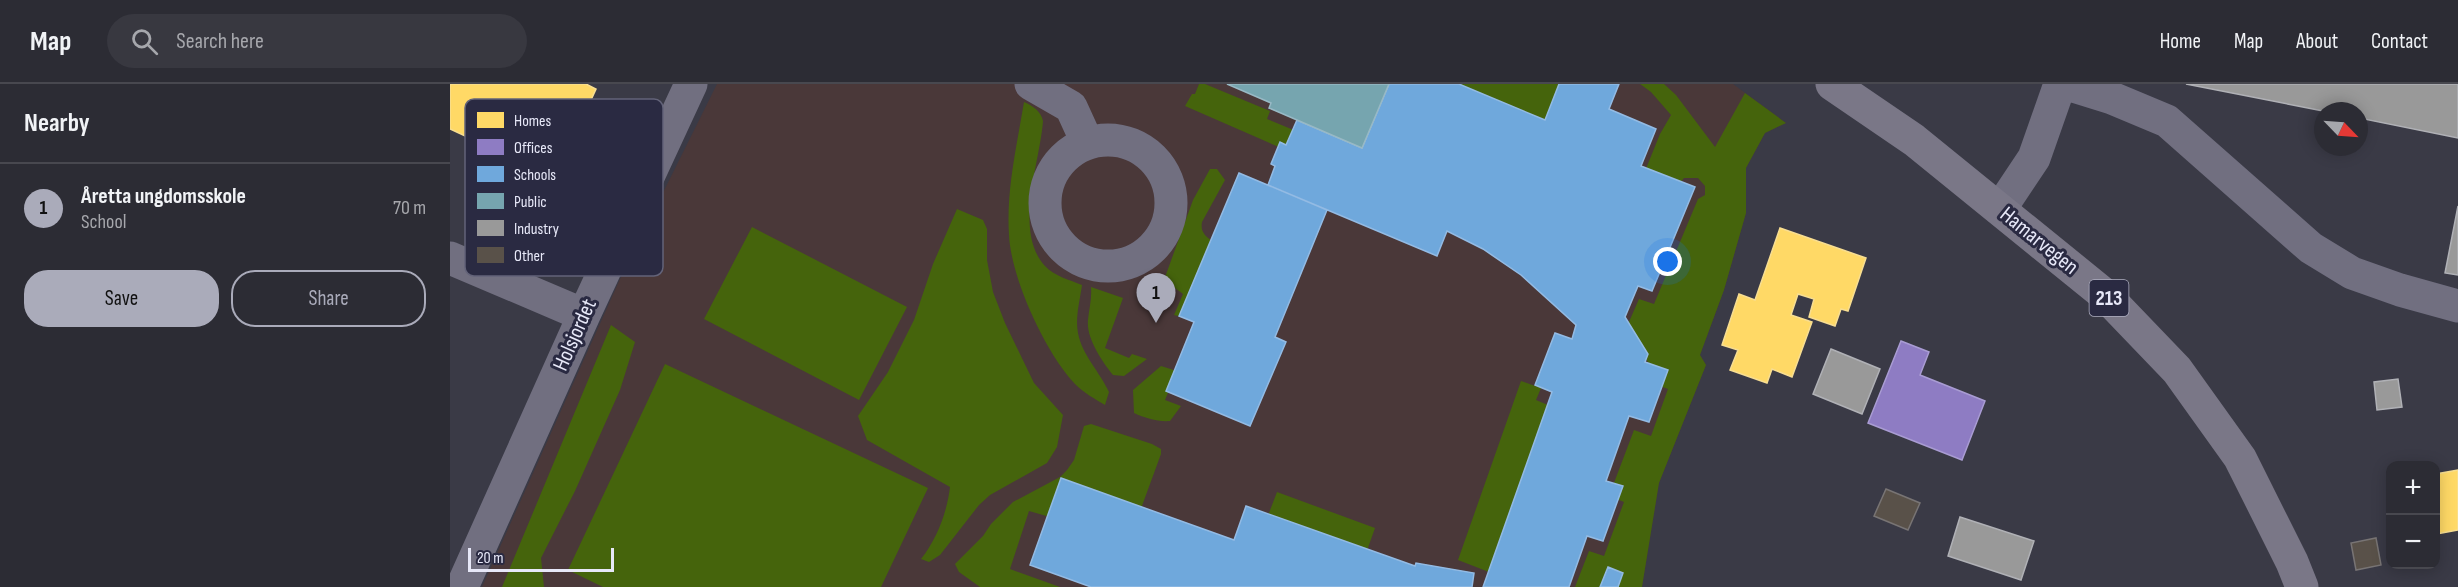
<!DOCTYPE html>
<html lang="en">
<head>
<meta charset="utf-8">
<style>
  body { margin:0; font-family:"Sofia Sans Condensed",sans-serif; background:#383840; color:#f1f3f6 }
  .controls { position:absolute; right:18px; bottom:18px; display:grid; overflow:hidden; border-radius:12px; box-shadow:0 3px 15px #0003 }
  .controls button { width:54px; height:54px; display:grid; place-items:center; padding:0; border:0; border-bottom:2px solid #48484f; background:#2c2c34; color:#f1f3f6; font:30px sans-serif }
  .compass { position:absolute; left:1864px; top:18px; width:54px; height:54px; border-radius:50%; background:#2c2c34; box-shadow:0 3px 15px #0003; rotate:115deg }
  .scale { position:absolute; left:18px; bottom:15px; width:146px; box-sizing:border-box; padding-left:6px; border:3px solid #e7e8f8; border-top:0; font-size:16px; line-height:21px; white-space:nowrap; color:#e7e8f8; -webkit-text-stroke:4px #2a2a42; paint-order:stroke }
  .you { position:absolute; left:1218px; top:178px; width:21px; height:21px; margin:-15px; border:4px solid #fff; border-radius:50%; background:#1a73e8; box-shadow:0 0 0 9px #1a73e833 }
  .badge { display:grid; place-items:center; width:39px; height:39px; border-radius:50%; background:#aaabba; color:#111; font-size:20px; font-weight:700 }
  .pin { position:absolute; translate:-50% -50px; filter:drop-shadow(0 2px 3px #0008) }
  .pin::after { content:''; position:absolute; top:32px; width:21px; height:18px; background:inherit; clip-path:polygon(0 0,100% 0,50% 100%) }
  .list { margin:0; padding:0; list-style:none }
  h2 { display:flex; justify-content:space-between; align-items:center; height:78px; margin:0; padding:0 24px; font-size:26px }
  h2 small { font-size:20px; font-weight:400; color:#a6a7ac }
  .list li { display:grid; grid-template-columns:39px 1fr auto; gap:18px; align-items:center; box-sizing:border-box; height:90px; padding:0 24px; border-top:2px solid #48484f }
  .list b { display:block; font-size:22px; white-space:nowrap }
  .list p { margin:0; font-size:20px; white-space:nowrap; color:#a6a7ac }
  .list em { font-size:20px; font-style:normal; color:#a6a7ac }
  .actions { display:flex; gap:12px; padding:18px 24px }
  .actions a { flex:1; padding:14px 0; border:2px solid #aaabba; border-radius:24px; text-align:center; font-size:21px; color:#aaabba }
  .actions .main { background:#aaabba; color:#111 }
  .icon { flex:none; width:33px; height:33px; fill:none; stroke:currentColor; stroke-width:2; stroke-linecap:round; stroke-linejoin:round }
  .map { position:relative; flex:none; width:2008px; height:503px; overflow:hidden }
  header { display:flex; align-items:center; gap:36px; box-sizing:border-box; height:84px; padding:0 30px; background:#2c2c34; border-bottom:2px solid #48484f }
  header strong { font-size:28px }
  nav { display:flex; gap:33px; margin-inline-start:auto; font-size:21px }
  .search { width:420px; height:54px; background:#383840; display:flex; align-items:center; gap:15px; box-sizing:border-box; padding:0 21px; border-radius:33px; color:#a6a7ac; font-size:22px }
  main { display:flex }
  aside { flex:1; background:#2c2c34 }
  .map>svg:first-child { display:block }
  .education { fill:#4a3839 }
  .green { fill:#45640c }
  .homes { fill:#ffd966; stroke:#f8de92; stroke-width:1.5 }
  .offices { fill:#8e7cc3; stroke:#a99cd3; stroke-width:1.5 }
  .schools { fill:#6fa8dc; stroke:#93bbe4; stroke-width:1.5 }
  .public { fill:#76a5af; stroke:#98b9c5; stroke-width:1.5 }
  .industry { fill:#999; stroke:#b0b1b6; stroke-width:1.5 }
  .building { fill:#595149; stroke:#787474; stroke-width:1.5 }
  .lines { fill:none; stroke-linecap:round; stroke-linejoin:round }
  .minor { stroke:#716f80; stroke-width:33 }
  .major { stroke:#7a7787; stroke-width:33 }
  .labels { text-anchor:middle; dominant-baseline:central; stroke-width:6; stroke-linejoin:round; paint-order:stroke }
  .shield { fill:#2a2a42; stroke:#aeafc1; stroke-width:1.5 }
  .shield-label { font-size:21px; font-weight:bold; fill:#e7e8f8 }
  .street-label { font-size:22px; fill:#e7e8f8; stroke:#2a2a42 }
  .key { fill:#2a2a42; stroke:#636379; stroke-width:1.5 }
  .key-label { font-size:16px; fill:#e7e8f8 }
</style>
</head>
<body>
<header>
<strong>Map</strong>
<div class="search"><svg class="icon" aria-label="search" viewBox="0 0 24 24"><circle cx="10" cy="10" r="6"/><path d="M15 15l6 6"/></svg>Search here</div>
<nav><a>Home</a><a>Map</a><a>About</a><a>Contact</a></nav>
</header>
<main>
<aside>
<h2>Nearby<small></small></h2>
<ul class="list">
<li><span class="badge">1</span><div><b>Åretta ungdomsskole</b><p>School</p></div><em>70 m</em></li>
</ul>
<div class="actions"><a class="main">Save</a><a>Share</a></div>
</aside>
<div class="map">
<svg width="2008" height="503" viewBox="0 0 2008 503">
  <rect width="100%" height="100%" fill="#3a3a46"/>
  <path class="education" d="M 267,0 L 1283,0 L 1336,39 L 1315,49 L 1296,84 L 1296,129 L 1274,206 L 1250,271 L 1256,281 L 1209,399 L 1192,503 L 32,503 L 170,195 Z"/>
  <path class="green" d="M 749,0 L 755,0 L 820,27 L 817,35 L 846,47 L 838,67 L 735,22 L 742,10 L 745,10 Z
    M 989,0 L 1114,0 L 1095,44 Z
    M 1190,0 L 1214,0 L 1226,11 L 1265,63 L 1295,9 L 1336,39 L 1315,49 L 1296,84 L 1296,129 L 1274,206 L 1250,271 L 1256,281 L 1209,399 L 1192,503 L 1125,503 L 1139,467 L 1154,472 L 1174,418 L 1159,412 L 1184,346 L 1201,352 L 1218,305 L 1194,296 L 1201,282 L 1175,247 L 1189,215 L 1204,220 L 1248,115 L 1255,111 L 1255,102 L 1248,94 L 1234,94 L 1225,105 L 1193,92 L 1210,50 L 1221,31 L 1201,8 Z
    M 574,18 C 583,22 591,27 593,37 C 590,79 563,147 595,182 C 604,192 620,196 632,201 C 630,216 625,234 628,249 C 632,271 650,288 659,308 L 655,321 C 645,315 634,309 625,300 C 595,268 561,194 559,151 C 556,106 567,61 574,18 Z
    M 760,85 L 767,85 L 775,96 L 752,138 C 750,148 756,153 764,158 L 732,233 L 724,231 L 733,210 L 714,196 L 743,116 Z
    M 507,125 L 533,136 L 537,145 L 537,176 L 543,208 L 555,239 L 584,299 L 613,331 L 607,363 L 597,379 L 540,411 L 529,421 L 490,471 L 479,478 L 471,475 C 487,455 497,428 500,403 L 417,356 L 408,332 L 438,288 L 464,236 L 483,180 Z
    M 302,143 L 457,223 L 409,316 L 254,235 Z
    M 641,203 L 673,214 L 655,264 L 679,274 L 682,270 L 697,275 L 674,292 L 663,291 C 652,277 636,254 638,236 C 639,225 642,215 641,203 Z
    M 161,241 L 185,258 L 170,306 L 125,407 L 91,474 L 94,503 L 52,503 Z
    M 215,280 L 478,404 L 431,503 L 153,503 L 118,486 Z
    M 711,282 L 727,287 L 715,316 L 731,322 L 720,337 C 708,338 695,334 684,329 L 683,306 Z
    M 1071,297 L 1091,304 L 1086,316 L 1105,324 L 1044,490 L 1008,476 Z
    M 641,340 L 702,360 L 711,365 L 711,370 L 689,430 L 600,433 L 579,427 L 560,485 L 610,503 L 530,503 L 509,488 L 505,480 L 533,452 L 541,440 L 563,418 L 610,393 L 617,386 L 624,376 L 634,342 Z
    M 827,408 L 925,444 L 913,478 L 814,442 Z"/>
  <path class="homes" d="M 0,0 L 136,0 L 146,5 L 105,94 L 95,89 L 85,111 L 61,99 L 71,78 L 0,45 Z
    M 1330,144 L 1416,174 L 1398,227 L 1391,225 L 1385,242 L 1359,233 L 1364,215 L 1348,210 L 1341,231 L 1362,238 L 1342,293 L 1322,285 L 1317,299 L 1280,286 L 1288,266 L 1272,261 L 1289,210 L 1305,216 Z
    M 2008,386 L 2008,446 L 1986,450 L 1986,390 Z"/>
  <path class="offices" d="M 1451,257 L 1479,268 L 1470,291 L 1535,317 L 1512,376 L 1418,339 Z"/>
  <path class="schools" d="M 939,0 L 1009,0 L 1095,36 L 1109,0 L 1169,0 L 1159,25 L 1206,45 L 1191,82 L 1245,103 L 1202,207 L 1188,202 L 1175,233 L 1198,270 L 1195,278 L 1218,286 L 1199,338 L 1179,332 L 1156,397 L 1173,402 L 1153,457 L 1137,452 L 1119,503 L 1033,503 L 1102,308 L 1085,301 L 1105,249 L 1122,255 L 1126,241 L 1071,191 L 1033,165 L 997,147 L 987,172 L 818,101 L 825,82 L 821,80 L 830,58 L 836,61 L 847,36 L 912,64 Z
    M 789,89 L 877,126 L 825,253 L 836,258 L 800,342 L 716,307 L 744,238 L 729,232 Z
    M 611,394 L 784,456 L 796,422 L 965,482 L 966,479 L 1024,489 L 1022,503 L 641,503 L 580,481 Z
    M 1158,483 L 1173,489 L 1168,503 L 1150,503 Z"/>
  <path class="public" d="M 777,0 L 939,0 L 912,64 L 819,24 L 821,19 Z"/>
  <path class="industry" d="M 1736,0 L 2008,0 L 2008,54 L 1909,34 L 1909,27 L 1873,27 Z
    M 2008,122 L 2008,191 L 1995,189 Z
    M 1381,265 L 1430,285 L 1412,330 L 1363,310 Z
    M 1948,295 L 1952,323 L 1927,326 L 1924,298 Z
    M 1510,433 L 1584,457 L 1571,496 L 1498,472 Z"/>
  <path class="building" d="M 1436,405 L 1470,419 L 1458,446 L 1424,432 Z
    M 1926,454 L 1931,481 L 1906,486 L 1901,459 Z"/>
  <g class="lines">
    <path class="minor" d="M 581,0 L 621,23 L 637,58
      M 1617,0 L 1662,14 L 1717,37 L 1861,164 L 1902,189 L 1950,206 L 2008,222
      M595 119a63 63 0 1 1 126 0a63 63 0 1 1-126 0Z
      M 1550,125 L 1584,74 L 1610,0
      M 0,174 L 134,231
      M 12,503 L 134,231 L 241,0"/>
    <path class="major" d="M 1382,0 L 1464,56 L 1655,211 L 1727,286 L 1790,374 L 1842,478 L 1852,503"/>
  </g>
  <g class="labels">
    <rect class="shield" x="1639.5" y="196" width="39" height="36" rx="4.5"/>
    <g class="shield-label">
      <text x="1659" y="214">213</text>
    </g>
    <g class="street-label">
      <text transform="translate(1589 157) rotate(39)">Hamarvegen</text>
      <text transform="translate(125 251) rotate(-66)">Holsjordet</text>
    </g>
  </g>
  <rect x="15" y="15" width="198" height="177" rx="9" class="key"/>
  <rect x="27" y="28" width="27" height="16" fill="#ffd966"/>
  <rect x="27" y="55" width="27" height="16" fill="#8e7cc3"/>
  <rect x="27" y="82" width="27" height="16" fill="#6fa8dc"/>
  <rect x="27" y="109" width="27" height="16" fill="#76a5af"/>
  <rect x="27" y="136" width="27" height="16" fill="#999"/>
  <rect x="27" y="163" width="27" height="16" fill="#595149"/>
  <g class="key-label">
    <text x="64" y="42">Homes</text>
    <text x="64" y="69">Offices</text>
    <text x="64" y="96">Schools</text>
    <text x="64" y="123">Public</text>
    <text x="64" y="150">Industry</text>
    <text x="64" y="177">Other</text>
  </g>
</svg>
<div class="controls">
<button>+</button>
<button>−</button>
</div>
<svg class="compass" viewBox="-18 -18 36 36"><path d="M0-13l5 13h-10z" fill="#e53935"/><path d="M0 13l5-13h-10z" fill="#a6a7ac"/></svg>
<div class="scale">20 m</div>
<div class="you"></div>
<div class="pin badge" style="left:706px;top:239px">1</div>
</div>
</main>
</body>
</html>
